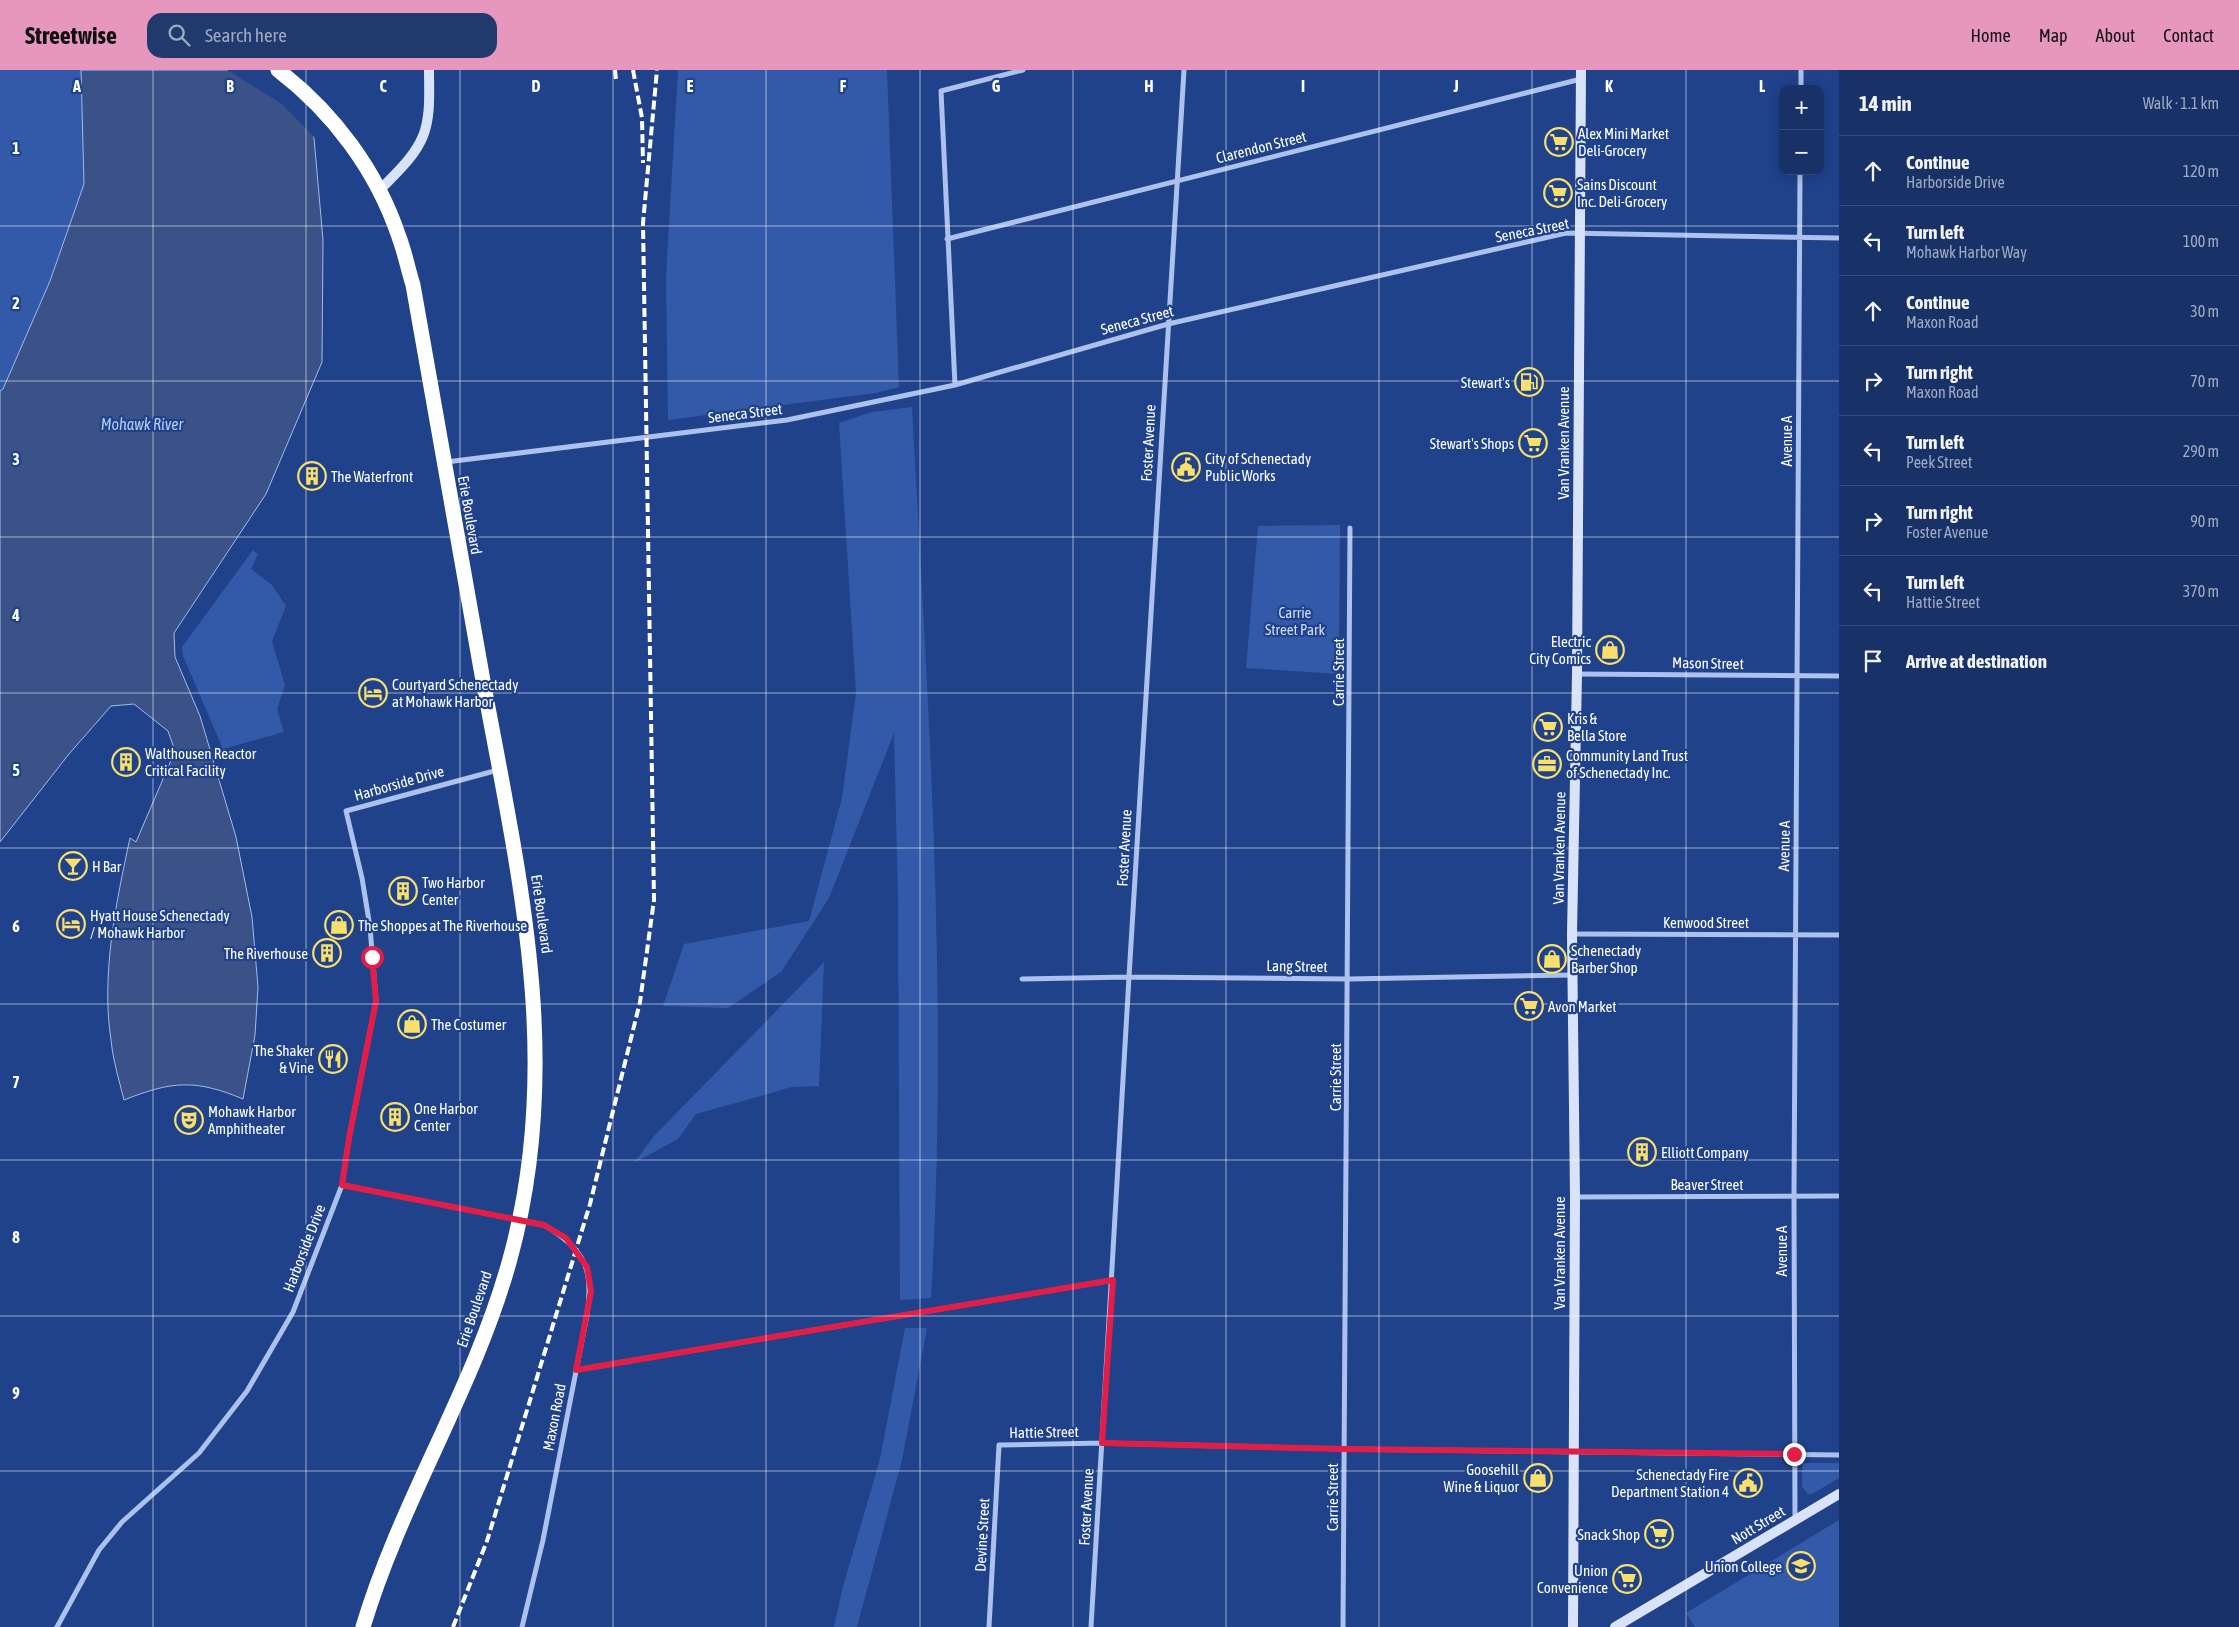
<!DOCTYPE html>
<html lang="en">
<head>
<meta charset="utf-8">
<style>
  body { margin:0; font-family:"Asap Condensed",sans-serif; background:#213a6e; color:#f1f3f6 }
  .controls { position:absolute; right:15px; top:15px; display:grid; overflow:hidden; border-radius:10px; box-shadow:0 2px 12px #0003 }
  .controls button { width:45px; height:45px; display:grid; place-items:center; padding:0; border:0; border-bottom:1px solid #364d7c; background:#183268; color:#f1f3f6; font:25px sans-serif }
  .stop { position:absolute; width:15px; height:15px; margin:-11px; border:4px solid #e11d48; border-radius:50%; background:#fff }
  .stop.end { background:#e11d48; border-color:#fff; box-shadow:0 1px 5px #0008 }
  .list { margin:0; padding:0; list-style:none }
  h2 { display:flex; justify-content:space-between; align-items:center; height:65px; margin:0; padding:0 20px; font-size:21px }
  h2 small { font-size:16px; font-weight:400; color:#9faac0 }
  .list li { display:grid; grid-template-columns:32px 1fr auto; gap:15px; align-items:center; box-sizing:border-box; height:70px; padding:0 20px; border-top:1px solid #364d7c }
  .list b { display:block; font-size:19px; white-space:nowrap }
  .list p { margin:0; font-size:16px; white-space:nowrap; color:#9faac0 }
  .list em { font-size:16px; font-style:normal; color:#9faac0 }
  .icon { flex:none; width:28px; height:28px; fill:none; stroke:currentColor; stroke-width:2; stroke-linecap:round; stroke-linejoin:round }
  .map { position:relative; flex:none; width:1839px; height:1557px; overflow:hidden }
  header { display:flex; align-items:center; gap:30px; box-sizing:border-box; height:70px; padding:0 25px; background:#e797bd; color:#111 }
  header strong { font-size:24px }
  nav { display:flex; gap:28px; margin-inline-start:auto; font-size:18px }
  .search { width:350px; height:45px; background:#213a6e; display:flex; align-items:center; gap:12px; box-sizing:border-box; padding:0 18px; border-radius:15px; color:#9faac0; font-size:19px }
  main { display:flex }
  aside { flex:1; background:#183268 }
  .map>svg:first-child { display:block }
  .green { fill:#335aa8 }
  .water { fill:#3a5288; stroke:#a0bbed }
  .pier { fill:#20428b }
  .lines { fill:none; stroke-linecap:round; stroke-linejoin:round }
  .street { stroke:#acc1eb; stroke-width:5 }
  .secondary { stroke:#d8e2f9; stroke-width:10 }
  .highway { stroke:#fff; stroke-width:15 }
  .rail { stroke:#fff; stroke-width:4; stroke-dasharray:9 4; stroke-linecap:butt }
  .route { stroke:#e11d48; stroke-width:6 }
  .grid { fill:none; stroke:#fff; stroke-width:1; stroke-opacity:0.55 }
  .labels { text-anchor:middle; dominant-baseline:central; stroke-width:4.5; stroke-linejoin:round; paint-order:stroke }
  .poi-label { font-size:15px; fill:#fff; stroke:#20428b; text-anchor:start }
  .street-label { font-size:15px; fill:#fff; stroke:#20428b }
  .park-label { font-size:15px; fill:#d1def8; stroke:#20428b }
  .water-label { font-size:16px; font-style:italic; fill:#b8ccf3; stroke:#20428b }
  .grid-label { font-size:16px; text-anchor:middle; font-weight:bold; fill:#fff; stroke:#20428b; stroke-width:4.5; stroke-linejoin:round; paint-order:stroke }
</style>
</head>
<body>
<header>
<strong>Streetwise</strong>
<div class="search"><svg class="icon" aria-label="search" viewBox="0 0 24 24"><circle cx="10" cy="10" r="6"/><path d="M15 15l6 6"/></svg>Search here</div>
<nav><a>Home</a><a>Map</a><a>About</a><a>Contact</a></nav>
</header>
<main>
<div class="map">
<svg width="1839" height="1557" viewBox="0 0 1839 1557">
  <rect width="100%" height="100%" fill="#20428b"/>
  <path class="green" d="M 0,0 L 81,0 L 84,114 L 50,211 L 3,319 L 0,321 Z
    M 678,0 L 887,0 L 899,317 L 875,323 L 668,350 L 666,206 Z
    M 912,337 C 928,634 949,931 931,1228 L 900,1230 L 898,828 L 894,663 L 829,828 L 781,902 L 728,938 L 663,936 L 684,874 L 809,851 L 842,728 L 856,623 L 839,353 L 872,342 Z
    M 1340,455 L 1339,604 L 1246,598 L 1258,456 Z
    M 253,480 L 258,484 L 251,499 L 272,515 L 286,536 L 272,571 L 285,615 L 277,639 L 284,662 L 223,679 L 183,586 L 182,577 Z
    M 824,892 L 819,1016 L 792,1017 L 696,1044 L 678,1069 L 634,1093 L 654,1066 Z
    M 905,1258 L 927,1258 L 902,1390 L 857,1557 L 834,1557 L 842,1520 L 880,1389 Z
    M 1802,1393 L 1839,1393 L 1839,1408 L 1812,1424 L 1808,1424 L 1802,1417 Z
    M 1839,1450 L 1839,1557 L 1695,1557 L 1686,1543 Z"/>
  <path class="water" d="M 81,0 L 308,0 L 323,170 L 322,292 L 266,424 L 174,563 L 175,587 L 200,646 L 236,767 L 252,847 L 258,917 L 255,965 L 243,1029 C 195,1009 172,1011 124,1030 C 119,1010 113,990 111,970 C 101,904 116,833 130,768 L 136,772 L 175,681 L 168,661 L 134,634 L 111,636 L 69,684 L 0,772 L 0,321 L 3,319 L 50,211 L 84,114 Z"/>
  <path class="pier" d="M 227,0 L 310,0 L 316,69 L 282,34 Z"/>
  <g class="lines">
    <path class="street" d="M 1801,19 L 1801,0
      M 947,169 L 1581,9
      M 955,315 L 941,21 L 1023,0
      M 446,392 L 787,350 L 955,315 L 1168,254 L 1566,163 L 1839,168
      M 1577,604 L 1839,606
      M 1572,864 L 1839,865
      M 1022,909 L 1129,907 L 1348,909 L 1572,905
      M 342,1115 L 544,1155 C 585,1179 594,1199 587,1245 L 543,1470 L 522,1557
      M 1575,1127 L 1839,1126
      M 576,1300 L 1113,1210
      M 1795,1450 L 1794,1126 L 1800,101
      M 57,1557 L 99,1480 L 122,1452 L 199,1383 L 247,1321 L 293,1242 L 342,1115 L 349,1068 L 376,931 L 370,857 L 362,808 L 346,741 L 498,700
      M 989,1557 L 999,1375 L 1103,1373 L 1345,1379 L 1839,1385
      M 1091,1557 L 1129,907 L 1184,0
      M 1343,1557 L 1350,458"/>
    <path class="secondary" d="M 379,121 C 395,104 414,88 423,66 C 431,46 429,22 429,0
      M 1573,1557 L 1575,1127 L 1572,864 L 1577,604 L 1581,0
      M 1615,1557 L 1839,1424"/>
    <path class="highway" d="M 278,0 C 333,42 377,101 399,167 C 405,183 408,199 413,215 C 437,345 458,475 482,605 C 518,802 565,990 510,1189 C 475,1317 401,1430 363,1557"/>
    <path class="rail" d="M 615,0 L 616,10
      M 633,0 L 642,48 L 643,93
      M 453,1557 L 487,1471 L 590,1134 L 640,932 L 654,830 L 643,153 L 657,0"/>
  </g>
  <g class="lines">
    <path class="route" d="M 372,887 L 376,931 L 349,1068 L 342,1115 L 544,1155 L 566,1168 L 587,1197 L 591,1221 L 576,1300 L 1113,1210 L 1102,1373 L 1345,1379 L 1794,1384"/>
  </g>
  <path class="grid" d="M 153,0 L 153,1557M 306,0 L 306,1557M 460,0 L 460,1557M 613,0 L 613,1557M 766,0 L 766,1557M 920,0 L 920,1557M 1073,0 L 1073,1557M 1226,0 L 1226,1557M 1379,0 L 1379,1557M 1532,0 L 1532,1557M 1686,0 L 1686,1557M 0,156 L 1839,156M 0,311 L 1839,311M 0,467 L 1839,467M 0,623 L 1839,623M 0,778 L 1839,778M 0,934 L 1839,934M 0,1090 L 1839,1090M 0,1246 L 1839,1246M 0,1401 L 1839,1401"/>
  <defs>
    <symbol id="supermarket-ring" viewBox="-11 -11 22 22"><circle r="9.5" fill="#20428b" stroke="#f9e06c" stroke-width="1.5"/><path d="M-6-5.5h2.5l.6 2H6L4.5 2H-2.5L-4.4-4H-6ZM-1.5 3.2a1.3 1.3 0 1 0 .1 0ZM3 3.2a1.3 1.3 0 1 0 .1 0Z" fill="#f9e06c"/></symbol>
    <symbol id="fuel-ring" viewBox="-11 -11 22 22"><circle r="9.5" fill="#20428b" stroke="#f9e06c" stroke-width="1.5"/><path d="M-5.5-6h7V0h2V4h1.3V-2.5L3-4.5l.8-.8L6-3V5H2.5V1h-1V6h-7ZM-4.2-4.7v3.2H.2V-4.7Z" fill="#f9e06c"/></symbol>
    <symbol id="civic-ring" viewBox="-11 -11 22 22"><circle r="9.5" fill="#20428b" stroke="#f9e06c" stroke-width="1.5"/><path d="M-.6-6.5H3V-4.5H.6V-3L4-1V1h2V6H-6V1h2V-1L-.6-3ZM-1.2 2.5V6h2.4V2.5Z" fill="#f9e06c"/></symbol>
    <symbol id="building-ring" viewBox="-11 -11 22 22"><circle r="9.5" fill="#20428b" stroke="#f9e06c" stroke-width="1.5"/><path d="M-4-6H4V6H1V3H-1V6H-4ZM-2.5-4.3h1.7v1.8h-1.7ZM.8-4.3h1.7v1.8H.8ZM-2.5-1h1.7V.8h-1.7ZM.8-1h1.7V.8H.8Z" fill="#f9e06c"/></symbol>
    <symbol id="shop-ring" viewBox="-11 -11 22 22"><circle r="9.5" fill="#20428b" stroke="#f9e06c" stroke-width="1.5"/><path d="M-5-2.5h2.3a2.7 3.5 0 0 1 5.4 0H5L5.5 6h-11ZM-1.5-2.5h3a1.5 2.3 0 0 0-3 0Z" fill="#f9e06c"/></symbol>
    <symbol id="hotel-ring" viewBox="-11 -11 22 22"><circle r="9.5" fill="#20428b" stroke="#f9e06c" stroke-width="1.5"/><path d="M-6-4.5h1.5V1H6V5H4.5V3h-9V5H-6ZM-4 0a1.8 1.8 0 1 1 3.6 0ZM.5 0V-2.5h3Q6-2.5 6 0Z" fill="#f9e06c"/></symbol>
    <symbol id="office-ring" viewBox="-11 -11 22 22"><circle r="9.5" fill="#20428b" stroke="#f9e06c" stroke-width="1.5"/><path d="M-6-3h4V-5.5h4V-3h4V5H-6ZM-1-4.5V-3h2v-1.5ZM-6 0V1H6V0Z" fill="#f9e06c"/></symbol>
    <symbol id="bar-ring" viewBox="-11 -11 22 22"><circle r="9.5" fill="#20428b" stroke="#f9e06c" stroke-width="1.5"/><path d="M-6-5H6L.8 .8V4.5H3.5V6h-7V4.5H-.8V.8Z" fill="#f9e06c"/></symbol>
    <symbol id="restaurant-ring" viewBox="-11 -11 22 22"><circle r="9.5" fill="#20428b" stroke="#f9e06c" stroke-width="1.5"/><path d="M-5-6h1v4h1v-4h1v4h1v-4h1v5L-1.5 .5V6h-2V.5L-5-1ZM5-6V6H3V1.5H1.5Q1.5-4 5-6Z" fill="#f9e06c"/></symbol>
    <symbol id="theatre-ring" viewBox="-11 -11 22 22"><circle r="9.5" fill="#20428b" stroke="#f9e06c" stroke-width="1.5"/><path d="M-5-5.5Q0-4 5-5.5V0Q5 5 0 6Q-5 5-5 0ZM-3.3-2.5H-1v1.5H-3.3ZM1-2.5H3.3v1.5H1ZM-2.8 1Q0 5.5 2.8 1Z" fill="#f9e06c"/></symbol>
    <symbol id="university-ring" viewBox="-11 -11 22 22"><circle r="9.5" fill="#20428b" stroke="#f9e06c" stroke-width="1.5"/><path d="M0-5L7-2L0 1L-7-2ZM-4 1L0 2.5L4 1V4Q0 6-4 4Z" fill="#f9e06c"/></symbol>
  </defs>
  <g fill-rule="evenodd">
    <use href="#supermarket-ring" x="1543" y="56" width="32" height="32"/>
    <use href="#supermarket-ring" x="1542" y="107" width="32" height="32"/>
    <use href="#fuel-ring" x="1513" y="296" width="32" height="32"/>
    <use href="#supermarket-ring" x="1517" y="357" width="32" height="32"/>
    <use href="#civic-ring" x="1170" y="381" width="32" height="32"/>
    <use href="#building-ring" x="296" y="390" width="32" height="32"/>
    <use href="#shop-ring" x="1594" y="564" width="32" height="32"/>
    <use href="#hotel-ring" x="357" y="607" width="32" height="32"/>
    <use href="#supermarket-ring" x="1532" y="641" width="32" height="32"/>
    <use href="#building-ring" x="110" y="676" width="32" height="32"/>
    <use href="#office-ring" x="1531" y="678" width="32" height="32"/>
    <use href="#bar-ring" x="57" y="780" width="32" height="32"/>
    <use href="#building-ring" x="387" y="805" width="32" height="32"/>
    <use href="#hotel-ring" x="55" y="838" width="32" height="32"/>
    <use href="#shop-ring" x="323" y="839" width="32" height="32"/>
    <use href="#building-ring" x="311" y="867" width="32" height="32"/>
    <use href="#shop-ring" x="1536" y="873" width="32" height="32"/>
    <use href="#supermarket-ring" x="1513" y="920" width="32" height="32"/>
    <use href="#shop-ring" x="396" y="938" width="32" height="32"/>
    <use href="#restaurant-ring" x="317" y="973" width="32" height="32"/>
    <use href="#building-ring" x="379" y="1031" width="32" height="32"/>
    <use href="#theatre-ring" x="173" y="1034" width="32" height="32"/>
    <use href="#building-ring" x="1626" y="1066" width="32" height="32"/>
    <use href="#shop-ring" x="1522" y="1392" width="32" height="32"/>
    <use href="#civic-ring" x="1732" y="1397" width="32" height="32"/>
    <use href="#supermarket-ring" x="1643" y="1448" width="32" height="32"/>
    <use href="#university-ring" x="1785" y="1480" width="32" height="32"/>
    <use href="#supermarket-ring" x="1611" y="1493" width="32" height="32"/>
  </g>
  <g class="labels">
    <g class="poi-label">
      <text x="1578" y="63">Alex Mini Market<tspan x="1578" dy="17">Deli-Grocery</tspan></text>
      <text x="1577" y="114">Sains Discount<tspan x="1577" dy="17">Inc. Deli-Grocery</tspan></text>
      <text x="1510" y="312" text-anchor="end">Stewart's</text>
      <text x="1514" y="373" text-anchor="end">Stewart's Shops</text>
      <text x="1205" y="388">City of Schenectady<tspan x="1205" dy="17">Public Works</tspan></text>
      <text x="331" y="406">The Waterfront</text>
      <text x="1591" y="571" text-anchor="end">Electric<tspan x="1591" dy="17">City Comics</tspan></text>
      <text x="392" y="614">Courtyard Schenectady<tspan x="392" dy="17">at Mohawk Harbor</tspan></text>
      <text x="1567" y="648">Kris &amp;<tspan x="1567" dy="17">Bella Store</tspan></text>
      <text x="145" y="683">Walthousen Reactor<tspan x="145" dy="17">Critical Facility</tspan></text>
      <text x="1566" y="685">Community Land Trust<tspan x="1566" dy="17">of Schenectady Inc.</tspan></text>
      <text x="92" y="796">H Bar</text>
      <text x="422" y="812">Two Harbor<tspan x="422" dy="17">Center</tspan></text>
      <text x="90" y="845">Hyatt House Schenectady<tspan x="90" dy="17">/ Mohawk Harbor</tspan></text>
      <text x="358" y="855">The Shoppes at The Riverhouse</text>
      <text x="1571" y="880">Schenectady<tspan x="1571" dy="17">Barber Shop</tspan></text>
      <text x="308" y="883" text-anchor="end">The Riverhouse</text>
      <text x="1548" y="936">Avon Market</text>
      <text x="431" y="954">The Costumer</text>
      <text x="314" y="980" text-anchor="end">The Shaker<tspan x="314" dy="17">&amp; Vine</tspan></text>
      <text x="414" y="1038">One Harbor<tspan x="414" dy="17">Center</tspan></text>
      <text x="208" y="1041">Mohawk Harbor<tspan x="208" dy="17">Amphitheater</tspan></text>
      <text x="1661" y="1082">Elliott Company</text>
      <text x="1519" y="1399" text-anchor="end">Goosehill<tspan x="1519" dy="17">Wine &amp; Liquor</tspan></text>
      <text x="1729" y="1404" text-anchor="end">Schenectady Fire<tspan x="1729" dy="17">Department Station 4</tspan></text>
      <text x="1640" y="1464" text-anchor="end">Snack Shop</text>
      <text x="1782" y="1496" text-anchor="end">Union College</text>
      <text x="1608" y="1500" text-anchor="end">Union<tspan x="1608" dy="17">Convenience</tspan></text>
    </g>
    <g class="street-label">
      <text transform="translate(1261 77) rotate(-14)">Clarendon Street</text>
      <text transform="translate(1532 160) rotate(-11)">Seneca Street</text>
      <text transform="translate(1137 250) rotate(-15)">Seneca Street</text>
      <text transform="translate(745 343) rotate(-7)">Seneca Street</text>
      <text transform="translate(1786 371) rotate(-90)">Avenue A</text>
      <text transform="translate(1148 373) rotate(-87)">Foster Avenue</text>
      <text transform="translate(1563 373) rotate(-90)">Van Vranken Avenue</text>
      <text transform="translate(470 445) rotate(80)">Erie Boulevard</text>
      <text transform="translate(1708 593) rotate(1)">Mason Street</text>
      <text transform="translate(1338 602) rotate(-90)">Carrie Street</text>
      <text transform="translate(399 713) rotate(-16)">Harborside Drive</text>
      <text transform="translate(1784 776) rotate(-89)">Avenue A</text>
      <text transform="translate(1124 778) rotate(-87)">Foster Avenue</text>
      <text transform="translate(1559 778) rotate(-89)">Van Vranken Avenue</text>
      <text transform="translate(542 844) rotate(82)">Erie Boulevard</text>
      <text x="1706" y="852">Kenwood Street</text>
      <text transform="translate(1297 896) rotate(1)">Lang Street</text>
      <text transform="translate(1335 1007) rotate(-90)">Carrie Street</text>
      <text x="1707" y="1114">Beaver Street</text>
      <text transform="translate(304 1178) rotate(-69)">Harborside Drive</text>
      <text transform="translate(1781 1181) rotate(-90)">Avenue A</text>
      <text transform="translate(1559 1183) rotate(-90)">Van Vranken Avenue</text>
      <text transform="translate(474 1239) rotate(-71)">Erie Boulevard</text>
      <text transform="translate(554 1347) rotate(-79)">Maxon Road</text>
      <text transform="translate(1044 1362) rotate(-1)">Hattie Street</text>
      <text transform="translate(1332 1427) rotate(-90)">Carrie Street</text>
      <text transform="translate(1086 1437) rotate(-87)">Foster Avenue</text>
      <text transform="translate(1758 1455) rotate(-31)">Nott Street</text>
      <text transform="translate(982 1465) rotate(-87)">Devine Street</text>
    </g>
    <g class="park-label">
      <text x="1295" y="542">Carrie<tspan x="1295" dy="17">Street Park</tspan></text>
    </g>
    <g class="water-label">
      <text x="142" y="354">Mohawk River</text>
    </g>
  </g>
  <g class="grid-label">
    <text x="77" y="22">A</text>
    <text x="230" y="22">B</text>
    <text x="383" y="22">C</text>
    <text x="536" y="22">D</text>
    <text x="690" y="22">E</text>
    <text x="843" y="22">F</text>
    <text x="996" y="22">G</text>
    <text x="1149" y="22">H</text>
    <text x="1303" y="22">I</text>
    <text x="1456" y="22">J</text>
    <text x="1609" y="22">K</text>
    <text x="1762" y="22">L</text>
    <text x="16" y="84">1</text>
    <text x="16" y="239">2</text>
    <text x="16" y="395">3</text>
    <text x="16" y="551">4</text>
    <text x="16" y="706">5</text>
    <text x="16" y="862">6</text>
    <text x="16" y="1018">7</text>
    <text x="16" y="1173">8</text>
    <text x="16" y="1329">9</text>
  </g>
</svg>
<div class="controls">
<button>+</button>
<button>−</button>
</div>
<div class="stop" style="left:372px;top:887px"></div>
<div class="stop end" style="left:1794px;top:1384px"></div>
</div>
<aside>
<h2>14 min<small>Walk · 1.1 km</small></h2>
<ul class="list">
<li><svg class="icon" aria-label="ahead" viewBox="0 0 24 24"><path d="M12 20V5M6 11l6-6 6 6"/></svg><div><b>Continue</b><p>Harborside Drive</p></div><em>120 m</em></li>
<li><svg class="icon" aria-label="left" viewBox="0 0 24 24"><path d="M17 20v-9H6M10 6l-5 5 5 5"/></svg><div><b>Turn left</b><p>Mohawk Harbor Way</p></div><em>100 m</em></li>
<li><svg class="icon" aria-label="ahead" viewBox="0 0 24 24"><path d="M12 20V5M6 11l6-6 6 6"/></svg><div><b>Continue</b><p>Maxon Road</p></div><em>30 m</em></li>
<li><svg class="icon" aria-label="right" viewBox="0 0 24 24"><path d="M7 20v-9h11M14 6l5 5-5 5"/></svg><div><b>Turn right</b><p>Maxon Road</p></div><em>70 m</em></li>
<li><svg class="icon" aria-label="left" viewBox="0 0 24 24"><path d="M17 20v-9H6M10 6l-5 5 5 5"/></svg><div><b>Turn left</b><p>Peek Street</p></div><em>290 m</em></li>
<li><svg class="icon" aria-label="right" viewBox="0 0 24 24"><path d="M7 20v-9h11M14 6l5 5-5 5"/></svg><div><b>Turn right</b><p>Foster Avenue</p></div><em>90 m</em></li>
<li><svg class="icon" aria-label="left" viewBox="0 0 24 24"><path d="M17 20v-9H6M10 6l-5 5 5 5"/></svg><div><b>Turn left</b><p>Hattie Street</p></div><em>370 m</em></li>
<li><svg class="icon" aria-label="arrive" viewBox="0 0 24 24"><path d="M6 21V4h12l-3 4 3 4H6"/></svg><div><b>Arrive at destination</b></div></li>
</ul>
</aside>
</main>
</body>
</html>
